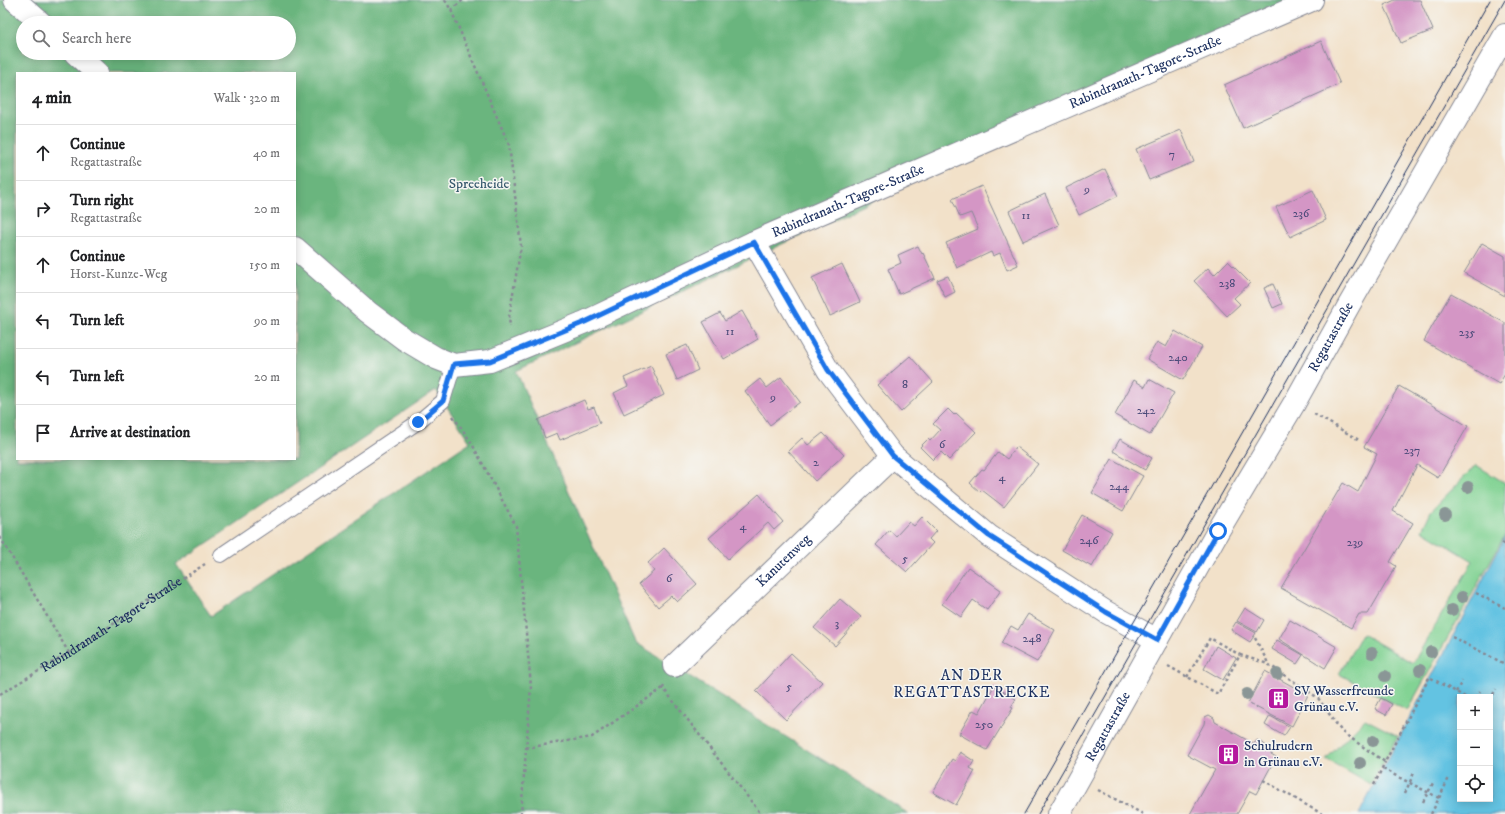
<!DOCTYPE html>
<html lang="en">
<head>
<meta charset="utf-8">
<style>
  body { margin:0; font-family:"IM FELL DW Pica",serif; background:#f6f6f6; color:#202124 }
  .controls { position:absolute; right:12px; bottom:12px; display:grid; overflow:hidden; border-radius:0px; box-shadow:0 2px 10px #0003 }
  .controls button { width:36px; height:36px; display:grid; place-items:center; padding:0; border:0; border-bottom:1px solid #e0e0e0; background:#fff; color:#202124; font:20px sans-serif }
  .stop { position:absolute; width:12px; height:12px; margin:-9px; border:3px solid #1a73e8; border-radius:50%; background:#fff }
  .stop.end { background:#1a73e8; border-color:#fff; box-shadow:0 1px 4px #0008 }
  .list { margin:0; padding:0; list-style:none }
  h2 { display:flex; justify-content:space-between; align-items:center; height:52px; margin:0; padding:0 16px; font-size:17px }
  h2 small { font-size:13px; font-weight:400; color:#757577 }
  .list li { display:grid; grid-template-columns:26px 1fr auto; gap:12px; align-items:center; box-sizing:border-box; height:56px; padding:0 16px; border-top:1px solid #e0e0e0 }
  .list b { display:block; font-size:15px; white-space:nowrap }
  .list p { margin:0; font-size:13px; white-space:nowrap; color:#757577 }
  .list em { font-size:13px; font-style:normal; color:#757577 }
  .icon { flex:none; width:22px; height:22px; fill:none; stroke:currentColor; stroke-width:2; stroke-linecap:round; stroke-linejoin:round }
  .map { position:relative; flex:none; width:1505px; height:814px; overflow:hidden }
  .search { position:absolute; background:#fff; box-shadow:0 2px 10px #0003; left:16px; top:16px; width:280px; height:44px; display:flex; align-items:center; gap:10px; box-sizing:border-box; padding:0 14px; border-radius:22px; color:#757577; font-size:15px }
  .panel { position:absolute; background:#fff; box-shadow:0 2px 10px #0003; left:16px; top:72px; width:280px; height:388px; border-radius:0px }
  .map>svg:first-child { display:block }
  .green { fill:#83d394; stroke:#4f8179 }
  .forest { fill:#6ab57e; stroke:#42726e; fill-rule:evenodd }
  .water { fill:#64c3e2; stroke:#4079a0; fill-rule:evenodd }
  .building { fill:#d496c5 }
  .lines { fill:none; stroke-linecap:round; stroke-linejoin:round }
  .service-casing { stroke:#868894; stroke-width:16 }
  .minor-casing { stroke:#868894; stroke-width:24 }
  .path { stroke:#868894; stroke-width:2.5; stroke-dasharray:3 3; stroke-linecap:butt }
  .service { stroke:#fff; stroke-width:14 }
  .minor { stroke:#fff; stroke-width:22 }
  .tram { stroke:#1b2f5e; stroke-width:1 }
  .tree { fill:#8a9696 }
  .route { stroke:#1a73e8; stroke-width:5 }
  .labels { text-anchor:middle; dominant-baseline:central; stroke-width:3; stroke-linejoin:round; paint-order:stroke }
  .number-label { font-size:12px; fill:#494978 }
  .street-label { font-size:14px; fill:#1b2f5e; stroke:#f6f6f2 }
  .park-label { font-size:14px; fill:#35586c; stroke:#f6f6f2 }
  .poi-label { font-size:14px; fill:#1b2f5e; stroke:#f6f6f2; text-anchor:start }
  .neighbourhood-label { font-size:15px; letter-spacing:1px; fill:#1b2f5e; stroke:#f6f6f2 }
</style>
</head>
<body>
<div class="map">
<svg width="1505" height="814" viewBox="0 0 1505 814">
  <rect width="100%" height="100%" fill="#f6f6f2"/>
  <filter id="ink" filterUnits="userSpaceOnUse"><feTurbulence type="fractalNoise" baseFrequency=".025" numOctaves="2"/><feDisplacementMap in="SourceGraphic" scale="8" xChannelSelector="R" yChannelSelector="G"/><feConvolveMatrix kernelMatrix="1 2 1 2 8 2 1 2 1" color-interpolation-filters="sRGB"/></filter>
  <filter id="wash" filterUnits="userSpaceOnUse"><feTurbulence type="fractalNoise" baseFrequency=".012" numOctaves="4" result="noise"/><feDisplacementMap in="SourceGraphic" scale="16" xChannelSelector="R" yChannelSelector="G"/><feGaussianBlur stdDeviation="0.9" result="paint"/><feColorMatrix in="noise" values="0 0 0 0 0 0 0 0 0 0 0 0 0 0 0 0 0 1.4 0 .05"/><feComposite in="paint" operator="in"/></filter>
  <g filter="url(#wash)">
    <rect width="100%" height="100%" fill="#f2e1c9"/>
    <path class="green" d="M 1476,465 L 1505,483 L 1505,535 L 1407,711 L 1339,674 L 1362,634 L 1413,663 L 1473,561 L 1422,530 L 1431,511 Z
      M 1365,719 L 1398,736 L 1371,785 L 1326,759 Z"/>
    <path class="forest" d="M 0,0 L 1293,0 L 516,371 L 635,642 L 909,814 L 0,814 ZM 23,23 L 289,23 L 289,53 L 23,53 ZM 17,73 L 295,73 L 295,459 L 17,459 ZM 436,390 L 470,442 L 211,616 L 176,564 Z"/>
    <path class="water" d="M 1505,536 L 1505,814 L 1359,814 L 1502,543 ZM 1460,697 L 1490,697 L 1490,799 L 1460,799 Z"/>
    <g id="blocks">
      <path class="building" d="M 1395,0 L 1420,0 L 1433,30 L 1401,43 L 1384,5 Z
        M 1321,41 L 1340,84 L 1243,128 L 1224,85 Z
        M 1181,130 L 1194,162 L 1149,180 L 1136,149 Z
        M 1105,169 L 1118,196 L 1079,215 L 1066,188 Z
        M 982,186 L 1018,265 L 1007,270 L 1000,253 L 993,256 L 991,252 L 957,268 L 946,243 L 978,229 L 971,213 L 960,217 L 952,199 Z
        M 1313,190 L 1326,220 L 1290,237 L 1276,207 Z
        M 1045,194 L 1059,225 L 1023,241 L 1009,211 Z
        M 1482,243 L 1505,256 L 1505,296 L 1464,273 Z
        M 918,246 L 922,254 L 923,253 L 935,278 L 899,294 L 888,269 L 901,263 L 898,255 Z
        M 1228,261 L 1250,283 L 1234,298 L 1240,304 L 1227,316 L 1194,281 L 1208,268 L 1214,275 Z
        M 842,264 L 860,302 L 830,316 L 812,278 Z
        M 948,276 L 955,292 L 945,297 L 937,280 Z
        M 1273,284 L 1282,304 L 1273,308 L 1264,288 Z
        M 1451,293 L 1505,323 L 1505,374 L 1499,384 L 1424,341 Z
        M 742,311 L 758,339 L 724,359 L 703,322 L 720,313 L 725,321 Z
        M 1175,331 L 1202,347 L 1183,380 L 1147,359 L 1157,342 L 1166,347 Z
        M 687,345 L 698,370 L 677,380 L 666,354 Z
        M 910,356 L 933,382 L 901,412 L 877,385 Z
        M 651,366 L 664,395 L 624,414 L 614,393 L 628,386 L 624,378 Z
        M 781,377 L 800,402 L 770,425 L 745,391 L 760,379 L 767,388 Z
        M 1149,379 L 1174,393 L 1150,435 L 1115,415 L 1134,380 L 1145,387 Z
        M 1399,386 L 1468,426 L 1438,478 L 1417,465 L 1393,511 L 1413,523 L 1390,562 L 1396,566 L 1368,614 L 1359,614 L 1351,628 L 1281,588 L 1343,483 L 1358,492 L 1377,454 L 1364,447 Z
        M 584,400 L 588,409 L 594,407 L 600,423 L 560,440 L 557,433 L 545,438 L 538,420 Z
        M 948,409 L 954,415 L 956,413 L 976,432 L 949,460 L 941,452 L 933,460 L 920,447 L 928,439 L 930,441 L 940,430 L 933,424 Z
        M 823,433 L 844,455 L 815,481 L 788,451 L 802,438 L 808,445 Z
        M 1120,439 L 1152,458 L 1145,470 L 1113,451 Z
        M 1016,447 L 1038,464 L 1004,507 L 982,490 L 980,492 L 970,483 L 982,469 L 984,470 L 998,452 L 1007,459 Z
        M 1112,459 L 1143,476 L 1123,511 L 1092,493 Z
        M 759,494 L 783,522 L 774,530 L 768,523 L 728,559 L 709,538 Z
        M 1082,515 L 1112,532 L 1092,567 L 1062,550 Z
        M 922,517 L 936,531 L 929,539 L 933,543 L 907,572 L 876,545 L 889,530 L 896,536 L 909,522 L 914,526 Z
        M 664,548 L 697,584 L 677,602 L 671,596 L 658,607 L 639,584 L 654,571 L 648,563 Z
        M 968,567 L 1001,590 L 987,610 L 973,600 L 961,617 L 942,604 Z
        M 840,599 L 861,617 L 835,646 L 814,628 Z
        M 1245,608 L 1264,620 L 1257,632 L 1237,621 Z
        M 1028,614 L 1055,630 L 1037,662 L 1001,643 L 1011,626 L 1018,630 Z
        M 1290,620 L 1337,647 L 1325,668 L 1279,639 Z
        M 1236,622 L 1256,633 L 1250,642 L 1231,630 Z
        M 1277,640 L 1303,655 L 1297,664 L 1272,649 Z
        M 1216,646 L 1236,658 L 1223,680 L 1204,669 Z
        M 791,653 L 822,682 L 786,720 L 756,691 Z
        M 1265,671 L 1308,695 L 1292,726 L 1248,703 Z
        M 994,686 L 1016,699 L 1011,707 L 1013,708 L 987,750 L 959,734 L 973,710 L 979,713 Z
        M 1381,698 L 1392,704 L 1386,715 L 1375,709 Z
        M 1209,715 L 1214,718 L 1215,722 L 1254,744 L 1257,740 L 1273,750 L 1271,754 L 1276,757 L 1256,794 L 1250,791 L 1237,814 L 1190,814 L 1215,770 L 1187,755 L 1204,724 L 1205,717 Z
        M 1270,716 L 1290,727 L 1284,736 L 1265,725 Z
        M 960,752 L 974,761 L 970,768 L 975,771 L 956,805 L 933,792 L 952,759 L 955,761 Z"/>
    </g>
  </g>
  <g filter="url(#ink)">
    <use href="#blocks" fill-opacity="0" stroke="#868894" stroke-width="1"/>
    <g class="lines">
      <defs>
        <path id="service" d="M 221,555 L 418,422 L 443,401 L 454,365"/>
        <g id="minor">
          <path d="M 15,0 L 41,23"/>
          <path d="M 75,53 L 97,73"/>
          <path d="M 754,242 L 828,370 L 893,456 L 989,536 L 1106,612 L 1157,640"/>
          <path id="s2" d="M 295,248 L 368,312 L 404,339 L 436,358 L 454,365 L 490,361 L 585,322 L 754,242 L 1312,0"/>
          <path id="s3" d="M 674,666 L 893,456"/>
          <path id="s4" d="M 1059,814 L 1218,531 L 1295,402 L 1349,305 L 1505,35"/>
        </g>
      </defs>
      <use href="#service" class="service-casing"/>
      <use href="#minor" class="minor-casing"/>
      <g class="path">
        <path d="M 445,0 L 451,10 L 509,145 L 521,246 L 509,317 L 510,327"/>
        <path d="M 451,10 L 463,0"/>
        <path d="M 1314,414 L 1359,440"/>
        <path d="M 453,416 L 471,442 L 516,526 L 531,686 L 521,814"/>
        <path d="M 0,537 L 69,653"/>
        <path d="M 1502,543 L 1505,545"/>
        <path d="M 1476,593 L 1505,608"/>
        <path d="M 1452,637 L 1505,664"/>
        <path d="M 1255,638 L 1268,663"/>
        <path d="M 1168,666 L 1218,694 L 1240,655 L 1268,664 L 1318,698 L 1342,732 L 1385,762 L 1430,676"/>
        <path d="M 1187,677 L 1210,638 L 1240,655"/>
        <path d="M 1431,678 L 1465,697"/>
        <path d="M 664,686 L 663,688 L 761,814"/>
        <path d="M 1456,692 L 1462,681"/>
        <path id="s1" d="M 0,694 L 69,653 L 205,564"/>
        <path d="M 1476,697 L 1480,691"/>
        <path d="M 1490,700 L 1496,689"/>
        <path d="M 526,748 L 592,737 L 663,688"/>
        <path d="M 1383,769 L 1439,798"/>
        <path d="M 1263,780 L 1322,814"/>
        <path d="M 1374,785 L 1385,762"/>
        <path d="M 1098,790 L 1143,814"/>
        <path d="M 1405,793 L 1414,773"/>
        <path d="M 1423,802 L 1433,783"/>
        <path d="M 1431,814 L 1449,778"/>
      </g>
      <use href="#service" class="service"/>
      <use href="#minor" class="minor"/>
      <path class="tram" d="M 1024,814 L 1490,0
        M 1038,814 L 1505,0"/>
    </g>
    <g class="tree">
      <circle cx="1468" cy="487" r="6"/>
      <circle cx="1445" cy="515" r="6"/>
      <circle cx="1462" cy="597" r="6"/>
      <circle cx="1452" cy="610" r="6"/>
      <circle cx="1431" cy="652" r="6"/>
      <circle cx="1372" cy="653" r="6"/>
      <circle cx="1420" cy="670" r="6"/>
      <circle cx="1277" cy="674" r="6"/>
      <circle cx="1385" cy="676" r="6"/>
      <circle cx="1247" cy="694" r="6"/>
      <circle cx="1373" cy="741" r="6"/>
      <circle cx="1360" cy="763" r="6"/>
    </g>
  </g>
  <g class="lines" filter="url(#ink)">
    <path class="route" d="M 418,422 L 443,401 L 454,364 L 490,361 L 512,352 L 585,322 L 754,242 L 828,370 L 893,456 L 989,536 L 1106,612 L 1157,640 L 1218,531"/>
  </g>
  <defs>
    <symbol id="building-square" viewBox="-11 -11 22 22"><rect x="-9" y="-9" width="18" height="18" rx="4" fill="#b5179e" stroke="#f6f6f2"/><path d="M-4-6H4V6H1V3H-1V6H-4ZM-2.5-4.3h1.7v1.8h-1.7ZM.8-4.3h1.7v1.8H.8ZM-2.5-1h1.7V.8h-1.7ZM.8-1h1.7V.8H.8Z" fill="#fff"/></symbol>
  </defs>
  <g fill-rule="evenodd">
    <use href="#building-square" x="1266" y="686" width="25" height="25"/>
    <use href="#building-square" x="1216" y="742" width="25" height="25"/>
  </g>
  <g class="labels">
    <g class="number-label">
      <text x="1172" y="154">7</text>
      <text x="1087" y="189">9</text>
      <text x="1301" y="213">236</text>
      <text x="1026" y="215">11</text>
      <text x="1227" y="283">238</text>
      <text x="730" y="331">11</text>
      <text x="1467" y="332">235</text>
      <text x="1178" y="357">240</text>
      <text x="905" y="384">8</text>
      <text x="773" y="397">9</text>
      <text x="1146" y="410">242</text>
      <text x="942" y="444">6</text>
      <text x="1412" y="450">237</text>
      <text x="816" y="462">2</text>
      <text x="1002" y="477">4</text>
      <text x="1119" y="486">244</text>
      <text x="743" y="526">4</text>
      <text x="1089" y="540">246</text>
      <text x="1355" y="542">239</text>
      <text x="905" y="558">5</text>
      <text x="669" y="578">6</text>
      <text x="837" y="623">3</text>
      <text x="1032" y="638">248</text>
      <text x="789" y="686">5</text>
      <text x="984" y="724">250</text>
    </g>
    <g class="street-label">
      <text stroke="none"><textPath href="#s2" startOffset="951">Rabindranath-Tagore-Straße</textPath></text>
      <text stroke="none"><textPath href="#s2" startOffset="627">Rabindranath-Tagore-Straße</textPath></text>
      <text stroke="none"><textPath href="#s4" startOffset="549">Regattastraße</textPath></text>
      <text stroke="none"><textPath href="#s3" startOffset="152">Kanutenweg</textPath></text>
      <text stroke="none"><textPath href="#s1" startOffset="131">Rabindranath-Tagore-Straße</textPath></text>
      <text stroke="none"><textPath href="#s4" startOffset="100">Regattastraße</textPath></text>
    </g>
    <g class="park-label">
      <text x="479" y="184">Spreeheide</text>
    </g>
    <g class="poi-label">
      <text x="1294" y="691">SV Wasserfreunde<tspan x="1294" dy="16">Grünau e.V.</tspan></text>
      <text x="1244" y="746">Schulrudern<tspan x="1244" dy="16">in Grünau e.V.</tspan></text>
    </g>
    <g class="neighbourhood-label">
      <text x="972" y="675">AN DER<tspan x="972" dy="17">REGATTASTRECKE</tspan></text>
    </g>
  </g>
</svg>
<div class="controls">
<button>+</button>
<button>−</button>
<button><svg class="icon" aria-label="locate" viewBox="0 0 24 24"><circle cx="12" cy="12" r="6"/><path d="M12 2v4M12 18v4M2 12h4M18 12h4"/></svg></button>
</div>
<div class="stop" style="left:1218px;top:531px"></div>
<div class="stop end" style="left:418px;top:422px"></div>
<div class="search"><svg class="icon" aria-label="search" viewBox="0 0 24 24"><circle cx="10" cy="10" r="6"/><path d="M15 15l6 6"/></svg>Search here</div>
<section class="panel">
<h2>4 min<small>Walk · 320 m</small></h2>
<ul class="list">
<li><svg class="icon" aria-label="ahead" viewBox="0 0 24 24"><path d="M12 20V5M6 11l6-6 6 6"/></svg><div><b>Continue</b><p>Regattastraße</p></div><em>40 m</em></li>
<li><svg class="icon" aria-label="right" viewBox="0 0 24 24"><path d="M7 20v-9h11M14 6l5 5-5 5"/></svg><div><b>Turn right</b><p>Regattastraße</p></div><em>20 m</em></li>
<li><svg class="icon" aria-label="ahead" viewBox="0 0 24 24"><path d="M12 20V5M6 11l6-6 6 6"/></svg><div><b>Continue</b><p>Horst-Kunze-Weg</p></div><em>150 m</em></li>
<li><svg class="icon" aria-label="left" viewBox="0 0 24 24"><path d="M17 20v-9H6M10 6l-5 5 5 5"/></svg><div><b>Turn left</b></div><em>90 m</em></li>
<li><svg class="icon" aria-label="left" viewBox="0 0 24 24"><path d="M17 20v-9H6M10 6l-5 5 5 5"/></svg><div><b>Turn left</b></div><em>20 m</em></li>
<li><svg class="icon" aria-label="arrive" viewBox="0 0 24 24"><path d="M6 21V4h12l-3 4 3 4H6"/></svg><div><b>Arrive at destination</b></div></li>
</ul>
</section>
</div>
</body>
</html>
